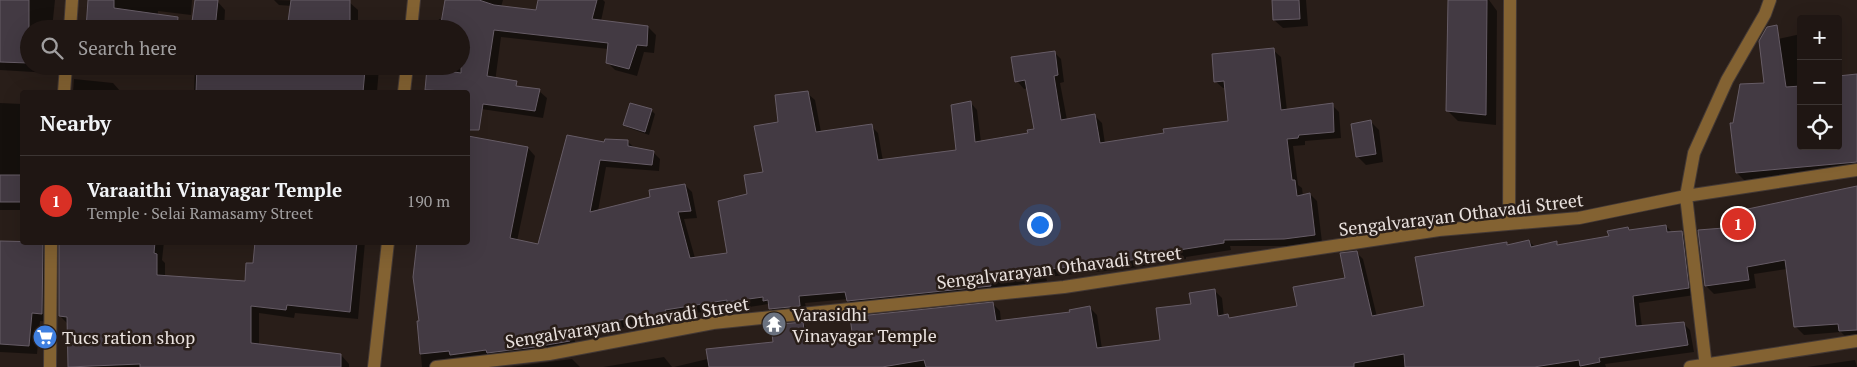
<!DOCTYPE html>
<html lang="en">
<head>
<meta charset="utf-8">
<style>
  body { margin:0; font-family:"PT Serif",serif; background:#2c2321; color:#f1f3f6 }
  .controls { position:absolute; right:15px; top:15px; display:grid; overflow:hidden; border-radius:5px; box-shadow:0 5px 20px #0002 }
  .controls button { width:45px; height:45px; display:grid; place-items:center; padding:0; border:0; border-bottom:1px solid #3c3533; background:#1f1613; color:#f1f3f6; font:25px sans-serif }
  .you { position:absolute; left:1039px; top:224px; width:18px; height:18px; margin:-12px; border:4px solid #fff; border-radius:50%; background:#1a73e8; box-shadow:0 0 0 8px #1a73e833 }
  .badge { display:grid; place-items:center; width:32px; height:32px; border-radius:50%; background:#d93025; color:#fff; font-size:16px; font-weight:700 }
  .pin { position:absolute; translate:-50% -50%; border:2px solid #fff; box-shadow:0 1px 5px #0006 }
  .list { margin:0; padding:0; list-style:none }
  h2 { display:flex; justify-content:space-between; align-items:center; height:65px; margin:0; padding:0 20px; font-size:21px }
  h2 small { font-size:16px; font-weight:400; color:#a19fa0 }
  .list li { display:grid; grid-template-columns:32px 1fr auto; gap:15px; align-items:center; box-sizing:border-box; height:90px; padding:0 20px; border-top:1px solid #3c3533 }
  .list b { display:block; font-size:19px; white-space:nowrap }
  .list p { margin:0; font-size:16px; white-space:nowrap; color:#a19fa0 }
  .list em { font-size:16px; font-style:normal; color:#a19fa0 }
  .icon { flex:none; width:28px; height:28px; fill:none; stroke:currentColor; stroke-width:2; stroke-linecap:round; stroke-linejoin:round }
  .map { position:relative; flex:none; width:1857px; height:367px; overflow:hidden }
  .search { position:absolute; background:#1f1613; box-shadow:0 5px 20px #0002; left:20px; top:20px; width:450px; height:55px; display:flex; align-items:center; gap:12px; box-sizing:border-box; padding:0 18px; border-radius:28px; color:#a19fa0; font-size:19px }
  .panel { position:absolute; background:#1f1613; box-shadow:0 5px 20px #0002; left:20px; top:90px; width:450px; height:155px; border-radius:5px }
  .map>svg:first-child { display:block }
  .shadow { fill:#0007 }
  .building { fill:#433a43; stroke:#665c66 }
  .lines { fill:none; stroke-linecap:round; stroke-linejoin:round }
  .minor-casing { stroke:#443935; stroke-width:14 }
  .minor { stroke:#836232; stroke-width:12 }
  .labels { text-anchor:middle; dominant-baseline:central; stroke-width:5; stroke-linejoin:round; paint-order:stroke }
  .street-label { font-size:18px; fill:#e9e1de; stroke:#291e19 }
  .poi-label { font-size:18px; fill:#e9e1de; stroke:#291e19; text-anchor:start }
</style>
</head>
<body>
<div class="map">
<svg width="1857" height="367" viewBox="0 0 1857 367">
  <rect width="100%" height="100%" fill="#291e19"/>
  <path class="shadow" d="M 0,0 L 55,0 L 52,29 L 29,29 L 29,66 L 67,66 L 67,74 L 0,70 Z
    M 89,0 L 192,0 L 191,15 L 158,11 L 157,29 Z
    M 197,0 L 217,1 L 225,10 L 224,29 L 192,29 Z
    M 274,0 L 349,2 L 358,10 L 358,27 L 372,29 L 288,29 L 292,6 L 279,5 Z
    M 446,0 L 503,0 L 501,7 L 537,12 L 539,0 L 603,0 L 605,2 L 601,21 L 648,27 L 656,35 L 654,53 L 644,52 L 637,76 L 615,70 L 607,62 L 608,49 L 501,37 L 495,82 L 539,91 L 547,98 L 543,118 L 468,107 L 468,92 L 430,92 L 427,89 L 429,66 L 461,66 L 461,29 L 437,29 L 439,19 L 445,20 Z
    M 1273,0 L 1306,0 L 1308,26 L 1283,28 L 1274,20 Z
    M 1449,0 L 1489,0 L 1497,11 L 1496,125 L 1458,121 L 1448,111 Z
    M 1801,34 L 1801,146 L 1838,146 L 1838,68 L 1839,77 L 1857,75 L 1857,171 L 1745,181 L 1737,173 L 1734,124 L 1765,84 L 1760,43 Z
    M 1273,50 L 1281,57 L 1287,111 L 1332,105 L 1339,112 L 1341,138 L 1305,141 L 1305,145 L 1293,146 L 1298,185 L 1302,188 L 1303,196 L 1310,194 L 1317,201 L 1322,242 L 1292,246 L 1230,246 L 1231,250 L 1186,257 L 1186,259 L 1126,269 L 1046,277 L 1047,281 L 855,308 L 848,299 L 805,303 L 807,313 L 777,316 L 768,304 L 736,309 L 734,307 L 671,317 L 672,320 L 574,335 L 576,349 L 439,367 L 422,367 L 418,322 L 420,322 L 417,242 L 468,242 L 468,138 L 528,148 L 535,156 L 517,241 L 539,246 L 606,143 L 628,142 L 635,148 L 653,152 L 660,159 L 659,171 L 606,167 L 598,211 L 652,198 L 685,185 L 692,192 L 697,218 L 684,219 L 695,258 L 728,254 L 748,195 L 764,173 L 780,123 L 807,93 L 815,100 L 821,132 L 871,126 L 878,133 L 883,161 L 957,151 L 970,102 L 977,110 L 981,142 L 1030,135 L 1035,130 L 1028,88 L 1024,89 L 1017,81 L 1054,52 L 1061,59 L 1064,82 L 1060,83 L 1067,120 L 1095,116 L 1102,123 L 1105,144 L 1229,122 L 1226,88 L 1223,88 L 1215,81 Z
    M 195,66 L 382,66 L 382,69 L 379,68 L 377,92 L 194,92 Z
    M 74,79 L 113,83 L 121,92 L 73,92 Z
    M 0,103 L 22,104 L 22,210 L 0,210 Z
    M 651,110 L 655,114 L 649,135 L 629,128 L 625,124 Z
    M 1371,122 L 1379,130 L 1383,162 L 1366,165 L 1357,156 Z
    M 1857,187 L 1857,338 L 1848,339 L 1841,332 L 1804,335 L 1796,327 L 1787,269 L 1754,274 L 1756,288 L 1714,294 L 1706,286 L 1725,229 Z
    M 1666,226 L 1673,233 L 1681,233 L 1689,240 L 1695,295 L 1639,303 L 1642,327 L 1683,323 L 1690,330 L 1694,352 L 1605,364 L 1606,367 L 674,367 L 774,343 L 802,323 L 809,330 L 812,344 L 851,340 L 993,304 L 1000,311 L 1001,322 L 1071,313 L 1090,308 L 1097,315 L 1102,349 L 1161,341 L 1192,305 L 1215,291 L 1222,298 L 1224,317 L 1228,316 L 1231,319 L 1298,307 L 1346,279 L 1356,252 L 1363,259 L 1377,317 L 1425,307 L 1507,243 L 1509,246 L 1529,241 L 1535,247 L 1556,243 L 1559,246 L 1610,237 L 1628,228 L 1630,231 Z
    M 0,242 L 58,242 L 55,243 L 50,322 L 40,321 L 37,354 L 0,352 Z
    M 60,242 L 164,242 L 162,260 L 165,263 L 165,276 L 246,282 L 254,264 L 257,242 L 365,242 L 358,319 L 295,313 L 294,318 L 259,313 L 259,345 L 341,355 L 349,364 L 349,367 L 70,367 L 69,325 L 60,316 Z
    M 664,357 L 672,367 L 603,367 Z
    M 572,359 L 580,367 L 510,367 Z
    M 1855,360 L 1857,367 L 1807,367 Z"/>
  <path class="building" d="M 0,0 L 29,0 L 29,63 L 0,62 Z
    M 88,0 L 114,0 L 114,8 L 178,17 L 177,29 L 86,29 Z
    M 195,0 L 218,0 L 215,29 L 191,29 Z
    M 291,0 L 350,0 L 350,29 L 287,29 Z
    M 445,0 L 479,0 L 494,5 L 536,10 L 538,0 L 597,0 L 592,19 L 648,26 L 647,46 L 637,45 L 629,69 L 606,63 L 608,43 L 494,30 L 487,76 L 517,81 L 516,86 L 540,89 L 535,111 L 483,104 L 479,130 L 468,130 L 468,92 L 425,90 L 427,68 L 461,73 L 461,29 L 440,29 Z
    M 1272,0 L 1299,0 L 1300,19 L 1273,20 Z
    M 1448,0 L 1487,0 L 1486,115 L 1446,111 Z
    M 1777,25 L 1786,87 L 1801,86 L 1801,146 L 1838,146 L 1838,76 L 1857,74 L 1857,162 L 1736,173 L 1730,123 L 1733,123 L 1740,84 L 1764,83 L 1759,41 L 1767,27 Z
    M 1274,48 L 1281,110 L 1333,103 L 1334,132 L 1299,135 L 1298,138 L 1287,139 L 1292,180 L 1295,180 L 1297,196 L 1310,193 L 1315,235 L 1284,239 L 1224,240 L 1224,243 L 1179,250 L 1180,252 L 1119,262 L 1040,270 L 1041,274 L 990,282 L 991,286 L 847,301 L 845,292 L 799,296 L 800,306 L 769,309 L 768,300 L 763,301 L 763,297 L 727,302 L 727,300 L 665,310 L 666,313 L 568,328 L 570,341 L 535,347 L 487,353 L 486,350 L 450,355 L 449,351 L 420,354 L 417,321 L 419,321 L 413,277 L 417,242 L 468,242 L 468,136 L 528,147 L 510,238 L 538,244 L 567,135 L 604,142 L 605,139 L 628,140 L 628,146 L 654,151 L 652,165 L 600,160 L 590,212 L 650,197 L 649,190 L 685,184 L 691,211 L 678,212 L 690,258 L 727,253 L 718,201 L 747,194 L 744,175 L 763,172 L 754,126 L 778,122 L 775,95 L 808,91 L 816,132 L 872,124 L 878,160 L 956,150 L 951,105 L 971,101 L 975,142 L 1028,133 L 1027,130 L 1034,129 L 1025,80 L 1015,82 L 1011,57 L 1055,51 L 1058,75 L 1054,76 L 1061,120 L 1095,114 L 1100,143 L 1164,133 L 1163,129 L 1228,121 L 1224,81 L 1214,82 L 1212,54 Z
    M 197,66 L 333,66 L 365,70 L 363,92 L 196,92 Z
    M 630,103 L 652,109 L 645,132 L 623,125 Z
    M 1371,120 L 1376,154 L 1356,157 L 1351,124 Z
    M 0,175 L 22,175 L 22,202 L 0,202 Z
    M 1857,186 L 1857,330 L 1839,331 L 1838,324 L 1794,327 L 1785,260 L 1747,267 L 1749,280 L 1705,286 L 1698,230 L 1724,228 L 1723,220 L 1745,220 L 1743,210 Z
    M 1666,225 L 1667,232 L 1682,231 L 1689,288 L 1633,296 L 1636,326 L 1684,322 L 1688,345 L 1599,358 L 1600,362 L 1580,366 L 1579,360 L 1534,367 L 1405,367 L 1404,354 L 1354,363 L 1354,367 L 926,367 L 924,360 L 882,367 L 709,367 L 706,349 L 773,342 L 771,325 L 803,322 L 806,344 L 850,339 L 848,333 L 852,332 L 850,317 L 993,302 L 996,321 L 1070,312 L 1069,310 L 1090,306 L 1097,348 L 1160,340 L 1156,308 L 1191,304 L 1189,293 L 1215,289 L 1218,316 L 1228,314 L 1229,318 L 1297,306 L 1293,287 L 1345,278 L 1340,253 L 1357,251 L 1372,316 L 1424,306 L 1415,257 L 1507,242 L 1507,245 L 1529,240 L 1531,247 L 1557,241 L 1557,245 L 1609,236 L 1607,231 L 1628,227 L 1629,230 Z
    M 0,241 L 43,242 L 42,314 L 32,313 L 29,346 L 0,344 Z
    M 59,242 L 155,242 L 154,253 L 157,254 L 157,275 L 245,281 L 246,263 L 253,263 L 255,242 L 357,242 L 350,312 L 287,305 L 286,310 L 251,306 L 251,343 L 341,354 L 341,367 L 140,367 L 140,364 L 68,367 L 67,317 L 59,316 Z"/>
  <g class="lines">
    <defs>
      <path id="minor" d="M 70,29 L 72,0
        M 411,29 L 414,0
        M 64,92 L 66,66
        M 404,92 L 407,66
        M 1509,224 L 1510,0
        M 50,367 L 51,242
        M 374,367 L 388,242
        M 436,367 L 549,354 L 713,323 L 1064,287 L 1439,230 L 1579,218 L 1686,196 L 1857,170
        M 1690,367 L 1857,341
        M 1706,367 L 1686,196 L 1694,153 L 1727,80 L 1765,14 L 1770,0"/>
    </defs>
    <use href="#minor" class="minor-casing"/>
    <use href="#minor" class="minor"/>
  </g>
  <defs>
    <symbol id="temple-disc" viewBox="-11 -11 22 22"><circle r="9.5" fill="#6b7280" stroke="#291e19"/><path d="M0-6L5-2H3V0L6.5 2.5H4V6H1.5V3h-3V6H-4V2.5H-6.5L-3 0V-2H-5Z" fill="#fff"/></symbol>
    <symbol id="supermarket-disc" viewBox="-11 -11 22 22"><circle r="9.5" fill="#3f7fe0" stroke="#291e19"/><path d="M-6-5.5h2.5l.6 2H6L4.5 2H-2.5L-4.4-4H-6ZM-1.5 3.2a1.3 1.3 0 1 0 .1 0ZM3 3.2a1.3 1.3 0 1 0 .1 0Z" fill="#fff"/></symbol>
  </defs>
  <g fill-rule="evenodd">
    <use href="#temple-disc" x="760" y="310" width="28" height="28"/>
    <use href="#supermarket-disc" x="31" y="323" width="28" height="28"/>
  </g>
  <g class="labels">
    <g class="street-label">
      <text transform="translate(1461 214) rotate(-7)">Sengalvarayan Othavadi Street</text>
      <text transform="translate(1059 267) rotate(-7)">Sengalvarayan Othavadi Street</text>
      <text transform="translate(627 322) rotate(-9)">Sengalvarayan Othavadi Street</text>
    </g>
    <g class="poi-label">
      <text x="792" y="314">Varasidhi<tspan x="792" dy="21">Vinayagar Temple</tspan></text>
      <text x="62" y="337">Tucs ration shop</text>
    </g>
  </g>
</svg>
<div class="controls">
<button>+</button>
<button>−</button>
<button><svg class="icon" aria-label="locate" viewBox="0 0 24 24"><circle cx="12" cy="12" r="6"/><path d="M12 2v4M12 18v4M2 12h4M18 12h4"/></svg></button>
</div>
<div class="you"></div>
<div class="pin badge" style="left:1738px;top:224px">1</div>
<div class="search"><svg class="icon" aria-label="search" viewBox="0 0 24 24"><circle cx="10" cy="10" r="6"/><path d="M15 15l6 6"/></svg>Search here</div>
<section class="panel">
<h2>Nearby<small></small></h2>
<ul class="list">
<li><span class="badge">1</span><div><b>Varaaithi Vinayagar Temple</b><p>Temple · Selai Ramasamy Street</p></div><em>190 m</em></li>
</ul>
</section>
</div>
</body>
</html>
